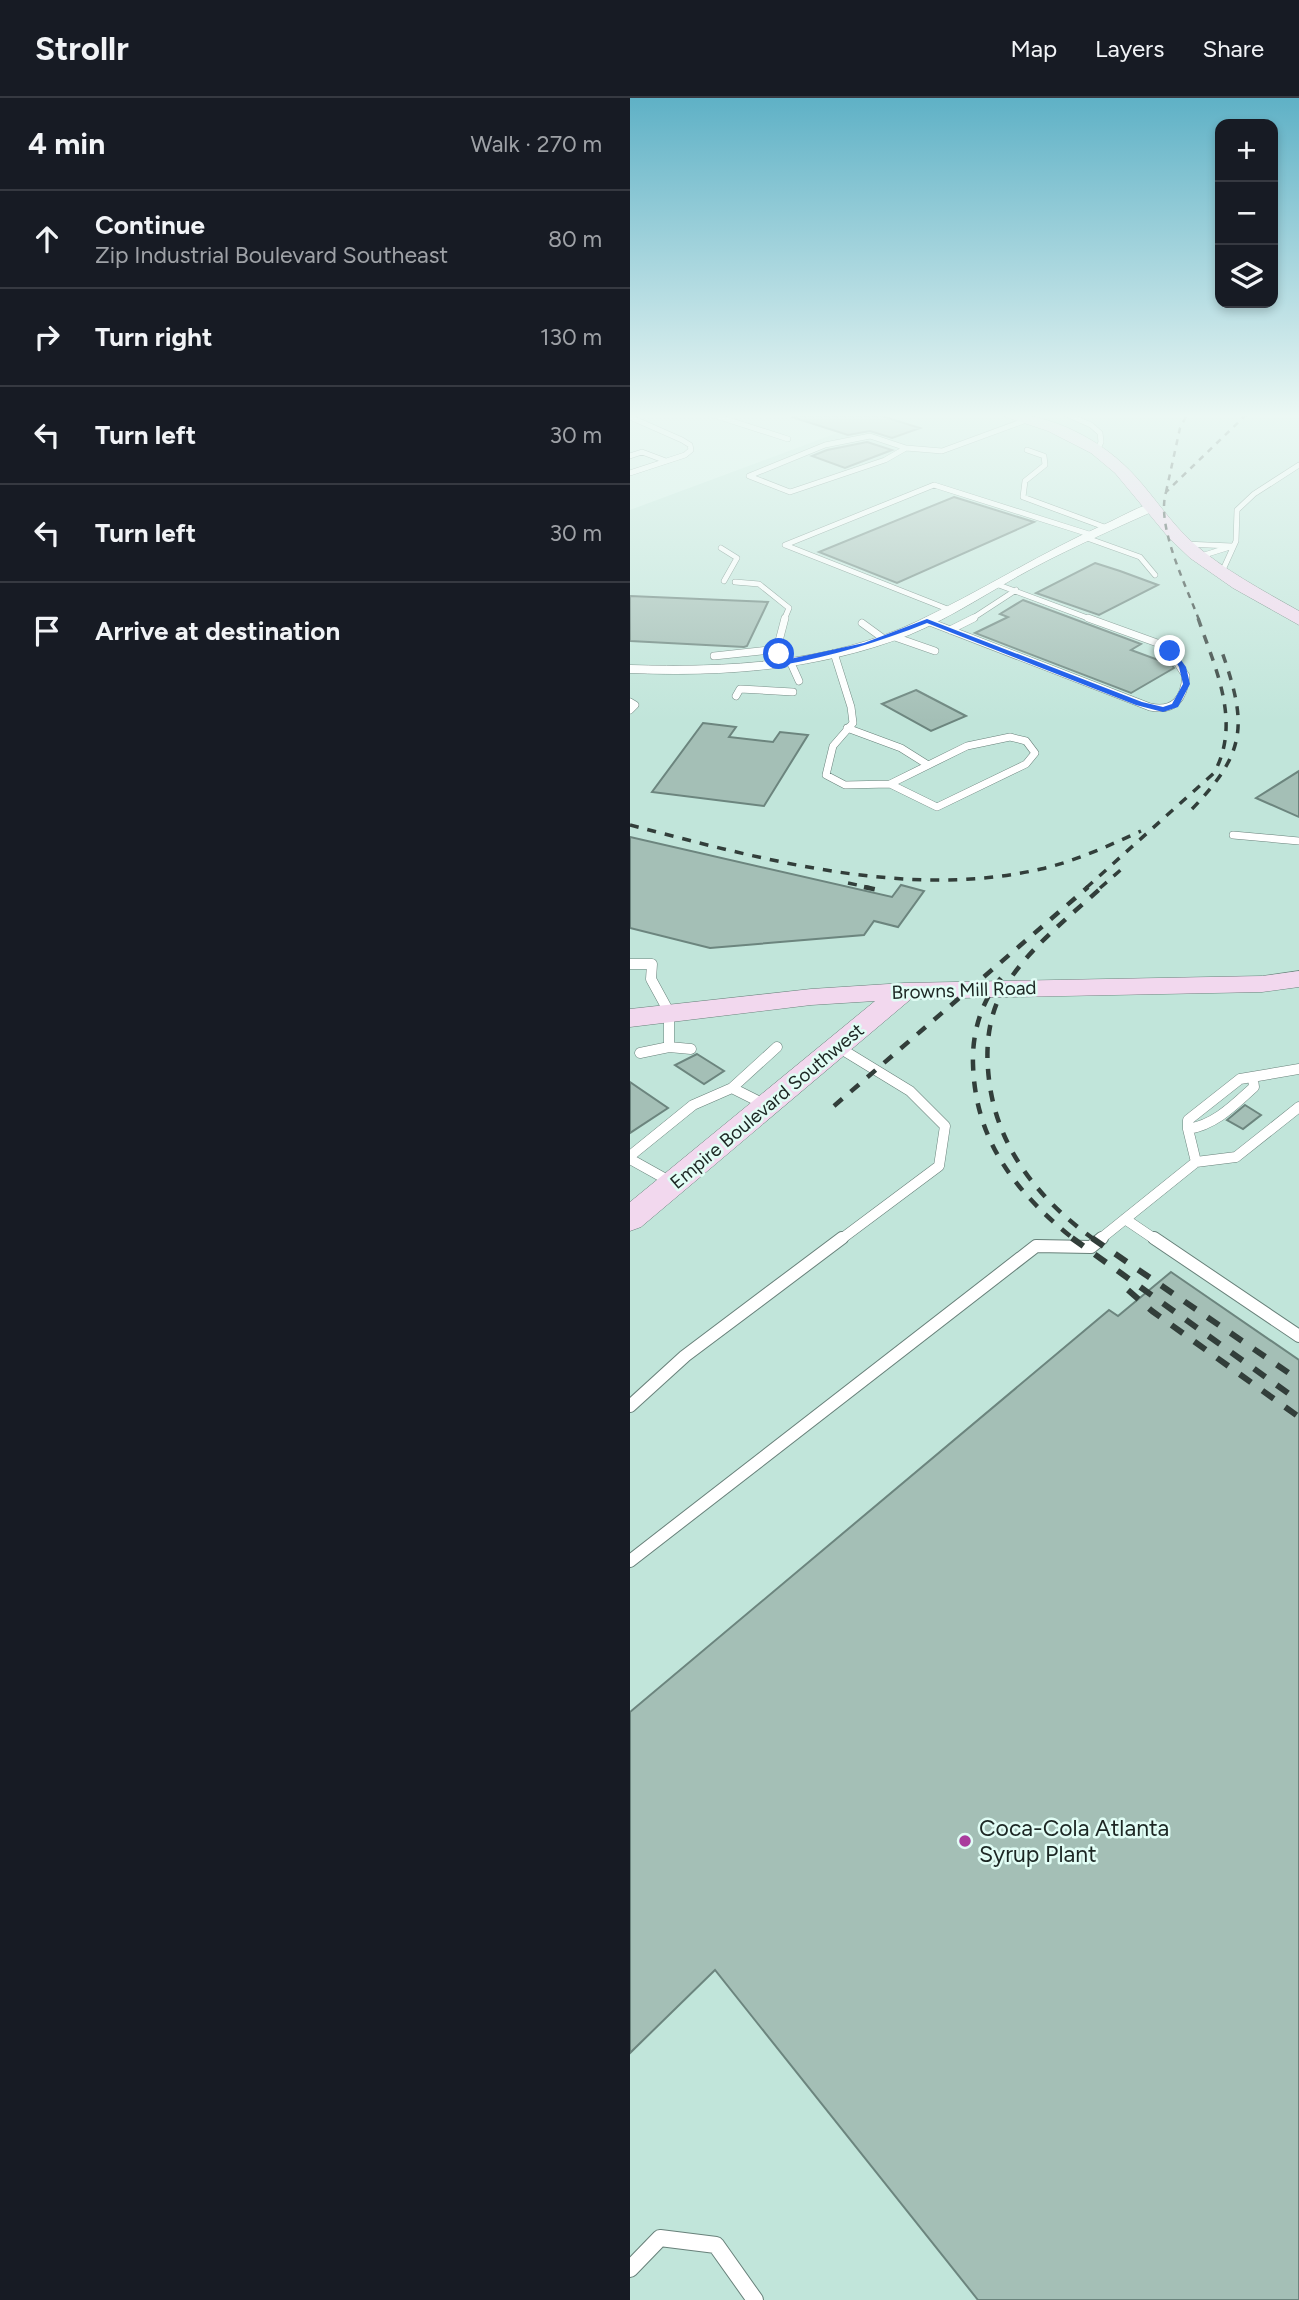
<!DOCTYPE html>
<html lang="en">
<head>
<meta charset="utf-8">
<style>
  body { margin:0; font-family:Figtree,sans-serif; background:#20242c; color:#f1f3f6 }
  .controls { position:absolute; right:21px; top:21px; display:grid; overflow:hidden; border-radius:14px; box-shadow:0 4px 10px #0003 }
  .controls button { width:63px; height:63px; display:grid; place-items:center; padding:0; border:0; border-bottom:2px solid #363941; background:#171b24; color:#f1f3f6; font:35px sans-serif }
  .stop { position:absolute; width:21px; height:21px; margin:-16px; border:5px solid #2563eb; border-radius:50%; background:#fff }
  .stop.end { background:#2563eb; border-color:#fff; box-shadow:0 2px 7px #0008 }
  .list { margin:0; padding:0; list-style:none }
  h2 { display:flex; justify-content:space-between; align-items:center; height:91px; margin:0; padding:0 28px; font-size:30px }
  h2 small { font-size:23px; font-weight:400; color:#9ea1a6 }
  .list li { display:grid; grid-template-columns:46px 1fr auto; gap:21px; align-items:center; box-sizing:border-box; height:98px; padding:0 28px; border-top:2px solid #363941 }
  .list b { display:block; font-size:26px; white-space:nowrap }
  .list p { margin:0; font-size:23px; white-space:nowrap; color:#9ea1a6 }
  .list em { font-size:23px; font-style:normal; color:#9ea1a6 }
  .icon { flex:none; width:38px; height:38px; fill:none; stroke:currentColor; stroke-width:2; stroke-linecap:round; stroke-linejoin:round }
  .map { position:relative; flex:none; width:669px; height:2202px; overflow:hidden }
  header { display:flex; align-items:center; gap:42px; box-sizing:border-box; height:98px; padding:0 35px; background:#171b24; border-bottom:2px solid #363941 }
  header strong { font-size:33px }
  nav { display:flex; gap:38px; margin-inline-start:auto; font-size:24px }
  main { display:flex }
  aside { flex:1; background:#171b24 }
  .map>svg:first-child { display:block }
  .built { fill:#c1e5da }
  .building { fill:#a4bfb6; stroke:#6c857e; stroke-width:2 }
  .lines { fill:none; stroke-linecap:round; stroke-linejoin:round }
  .lane-far4-casing { stroke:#68817a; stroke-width:6 }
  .lane-far3-casing { stroke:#68817a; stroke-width:8 }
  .lane-far2-casing { stroke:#68817a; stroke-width:11 }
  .lane-far1-casing { stroke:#68817a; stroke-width:14 }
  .lane-casing { stroke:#68817a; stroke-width:18 }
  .street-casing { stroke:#68817a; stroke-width:1 }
  .secondary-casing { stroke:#68817a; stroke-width:1 }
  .lane-far4 { stroke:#fff; stroke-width:5 }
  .lane-far3 { stroke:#fff; stroke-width:7 }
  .lane-far2 { stroke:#fff; stroke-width:10 }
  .lane-far1 { stroke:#fff; stroke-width:12 }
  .lane { stroke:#fff; stroke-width:16 }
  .street { fill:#fff; fill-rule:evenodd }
  .secondary { fill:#f2d8ee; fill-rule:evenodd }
  .rail-far3 { stroke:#323e3a; stroke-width:2.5; stroke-dasharray:6 6; stroke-linecap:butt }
  .rail-far2 { stroke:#323e3a; stroke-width:3.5; stroke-dasharray:9 9; stroke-linecap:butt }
  .rail-far1 { stroke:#323e3a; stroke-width:4.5; stroke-dasharray:11 11; stroke-linecap:butt }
  .rail { stroke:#323e3a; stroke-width:6; stroke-dasharray:14 14; stroke-linecap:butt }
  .route { fill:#2563eb }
  .poi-dot { fill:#a93d9d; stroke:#e1fdf5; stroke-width:2.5 }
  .labels { text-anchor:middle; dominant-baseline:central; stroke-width:5; stroke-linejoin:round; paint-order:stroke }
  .street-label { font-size:19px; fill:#1c2623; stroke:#e1fdf5 }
  .near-poi-label { font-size:23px; fill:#1c2623; stroke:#e1fdf5; text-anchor:start }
</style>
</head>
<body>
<header>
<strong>Strollr</strong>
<nav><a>Map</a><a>Layers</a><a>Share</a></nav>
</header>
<main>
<aside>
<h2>4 min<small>Walk · 270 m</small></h2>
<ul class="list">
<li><svg class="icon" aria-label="ahead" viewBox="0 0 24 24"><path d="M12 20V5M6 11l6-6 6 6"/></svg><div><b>Continue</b><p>Zip Industrial Boulevard Southeast</p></div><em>80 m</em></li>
<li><svg class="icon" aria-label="right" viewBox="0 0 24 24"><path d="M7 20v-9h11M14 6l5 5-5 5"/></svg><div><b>Turn right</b></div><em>130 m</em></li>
<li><svg class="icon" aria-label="left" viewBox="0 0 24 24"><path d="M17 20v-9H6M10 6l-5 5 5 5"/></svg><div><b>Turn left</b></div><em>30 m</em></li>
<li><svg class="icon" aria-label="left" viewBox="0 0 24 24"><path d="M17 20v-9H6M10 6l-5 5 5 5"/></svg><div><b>Turn left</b></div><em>30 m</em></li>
<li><svg class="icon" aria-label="arrive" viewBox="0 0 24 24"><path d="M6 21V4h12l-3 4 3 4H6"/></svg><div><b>Arrive at destination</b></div></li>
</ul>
</aside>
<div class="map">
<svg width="669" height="2202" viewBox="0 0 669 2202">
  <rect width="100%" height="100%" fill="#d4f0e7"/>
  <path class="built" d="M 261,315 L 669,315 L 669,2202 L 0,2202 L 0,412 Z"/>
  <path class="building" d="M 163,315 L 242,315 L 290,330 L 262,340 L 240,333 L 218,337 L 162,319 Z
    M 237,344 L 262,352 L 215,370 L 182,358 L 197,352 Z
    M 324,399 L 404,424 L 267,485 L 189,454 Z
    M 465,465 L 490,473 L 528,487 L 469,517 L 406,495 Z
    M 0,498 L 138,504 L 117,548 L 114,549 L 0,543 Z
    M 393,502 L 511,546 L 501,552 L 542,567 L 544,570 L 501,595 L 345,535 L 378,519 L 370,516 Z
    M 286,592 L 336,618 L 301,633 L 252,606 Z
    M 73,625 L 106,629 L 99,639 L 143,644 L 150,634 L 178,637 L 134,708 L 22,694 Z
    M 669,673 L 669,719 L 626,700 Z
    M 0,739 L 262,799 L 271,787 L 294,793 L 268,829 L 244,823 L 234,837 L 80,850 L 0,830 Z
    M 67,956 L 94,973 L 74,986 L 45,967 Z
    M 0,984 L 38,1010 L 0,1035 Z
    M 615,1007 L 631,1017 L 613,1031 L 597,1022 Z
    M 541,1174 L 669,1262 L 669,2202 L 348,2202 L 85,1872 L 0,1955 L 0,1614 L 479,1212 L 488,1218 Z"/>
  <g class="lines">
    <defs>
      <path id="lane-far4" d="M 77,315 L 158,341
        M 434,315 L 461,327 L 470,335 L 471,344 L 467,353
        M 0,319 L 52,342 L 60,347 L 61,352 L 55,357 L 0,375
        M 240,338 L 276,350 L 255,362 L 160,394 L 119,378 L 195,347 Z
        M 276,350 L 312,353 L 399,321
        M 397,352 L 414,358 L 415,367 L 395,383 L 393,399 L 477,430
        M 0,358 L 12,354 L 36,363
        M 457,440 L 510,459 L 525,477
        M 554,446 L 602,448
        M 155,447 L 304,387 L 462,437
        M 155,447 L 320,512
        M 91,450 L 107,460 L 94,483
        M 571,458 L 600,449
        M 592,474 L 606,443 L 607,412 L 624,396 L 669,367
        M 105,484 L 129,486 L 159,510 L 154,522
        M 366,486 L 463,522
        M 340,522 L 386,492"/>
      <path id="lane-far3" d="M 297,523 L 520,609 C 544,614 554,601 556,578 L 540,553 L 530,546 L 458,520
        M 232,525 L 254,541
        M 320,532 L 344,520
        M 262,538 L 305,553
        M 204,555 L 221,609 L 223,625 L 203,648 L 196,677 L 215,687 L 260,686
        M 84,558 L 149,551
        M 160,563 L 169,583
        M 152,564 L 149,543 L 155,520
        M 106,598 L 110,591 L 163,594
        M 0,604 L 5,607 L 0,612
        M 217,630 L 271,650 L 298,667
        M 380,639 L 396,643 L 405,655 L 396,666 L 307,709 L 260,686 L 337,648 Z
        M 603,737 L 669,743"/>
      <path id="lane-far2" d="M 0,866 L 22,866 L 21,881 L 39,914 L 39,949 L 10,955
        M 39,949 L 61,951
        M 208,949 L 280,993 L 315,1028 L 309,1068 L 210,1142
        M 623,981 L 624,989 C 604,1007 585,1027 558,1031 L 566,1064 L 606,1059 L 669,1009
        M 136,1007 L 102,990 L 147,949
        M 558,1031 L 558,1022 L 610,981 L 669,971
        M 0,1058 L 63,1007 L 102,990
        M 0,1061 L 43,1085
        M 495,1121 L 526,1142
        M 469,1142 L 566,1064"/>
      <path id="lane-far1" d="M 524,1140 L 669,1238
        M 0,1308 L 55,1258 L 212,1140
        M 0,1463 L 406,1148 L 461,1149 L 472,1140"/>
      <path id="lane" d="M 0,2171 L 30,2140 L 86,2147 L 125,2202"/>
      <path id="street" d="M 522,405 L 528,409 L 526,412 C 486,430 445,448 405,469 C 363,491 323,519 279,537 C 190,572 94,579 0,575 L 0,567 C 97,570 199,565 288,523 C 351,493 409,456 473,427 C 489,420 505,410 522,405 Z"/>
      <path id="secondary" d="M 371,315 C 421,315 473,342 506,379 C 525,400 541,425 562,444 C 594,472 632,492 669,513 L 669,527 L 603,490 L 560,460 L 539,440 L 485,375 L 461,355 L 418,333 L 373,318 Z
        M 669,873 L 669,889 L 632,894 L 281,901 L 11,1129 L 0,1133 L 0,1104 L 245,903 L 181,907 L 0,929 L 0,911 L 181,891 L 274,885 L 632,878 Z"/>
    </defs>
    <use href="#lane-far4" class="lane-far4-casing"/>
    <use href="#lane-far3" class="lane-far3-casing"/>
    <use href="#lane-far2" class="lane-far2-casing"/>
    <use href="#lane-far1" class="lane-far1-casing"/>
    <use href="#lane" class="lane-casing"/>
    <use href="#street" class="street-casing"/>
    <use href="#secondary" class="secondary-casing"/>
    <use href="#lane-far4" class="lane-far4"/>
    <use href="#lane-far3" class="lane-far3"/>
    <use href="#lane-far2" class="lane-far2"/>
    <use href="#lane-far1" class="lane-far1"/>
    <use href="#lane" class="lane"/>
    <use href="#street" class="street"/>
    <use href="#secondary" class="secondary"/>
    <path class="rail-far3" d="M 536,394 L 550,330 L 558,315
      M 569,522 C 556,487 526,429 536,394 L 618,315"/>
    <path class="rail-far2" d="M 562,711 C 618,653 617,625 591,551
      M 0,727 C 131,761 276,802 411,771 C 446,763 478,748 511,733
      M 218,785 L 241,790
      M 456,790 L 584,675 C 612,624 585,570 568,520
      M 470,790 L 494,769"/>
    <path class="rail-far1" d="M 234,789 L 248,792
      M 371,880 C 351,904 342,935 343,966 C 345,1043 386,1095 445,1142
      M 204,1008 L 458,789
      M 465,1142 C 406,1100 363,1045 358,971 C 356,947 359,920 370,898 C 392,855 437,821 472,789"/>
    <path class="rail" d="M 442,1140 L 669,1303
      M 462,1140 L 669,1282
      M 498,1192 L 522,1213 L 669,1319"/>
  </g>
  <linearGradient id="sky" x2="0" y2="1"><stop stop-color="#5fb1c6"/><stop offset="0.51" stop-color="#ecf8f4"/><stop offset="1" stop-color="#ecf8f4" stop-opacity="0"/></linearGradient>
  <rect width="669" height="623" fill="url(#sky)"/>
  <path class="route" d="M 297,521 L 512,604 L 533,609 L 542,606 L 553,586 L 549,569 L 538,551 L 543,551 L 556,569 L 560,586 L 548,609 L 533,614 L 506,607 L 297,525 C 249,544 203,558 152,567 L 146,556 L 152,554 L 155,562 L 234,545 Z"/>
  <circle class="poi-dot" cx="335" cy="1743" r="7"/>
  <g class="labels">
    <g class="street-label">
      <text transform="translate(334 892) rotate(-2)">Browns Mill Road</text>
      <text transform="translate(137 1008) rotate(-40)">Empire Boulevard Southwest</text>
    </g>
    <g class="near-poi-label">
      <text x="349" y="1730">Coca-Cola Atlanta<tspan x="349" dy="26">Syrup Plant</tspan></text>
    </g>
  </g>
</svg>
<div class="controls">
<button>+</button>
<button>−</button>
<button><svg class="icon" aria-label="layers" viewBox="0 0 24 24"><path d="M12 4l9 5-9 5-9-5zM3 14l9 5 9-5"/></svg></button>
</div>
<div class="stop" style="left:149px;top:556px"></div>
<div class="stop end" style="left:540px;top:553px"></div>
</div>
</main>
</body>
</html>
